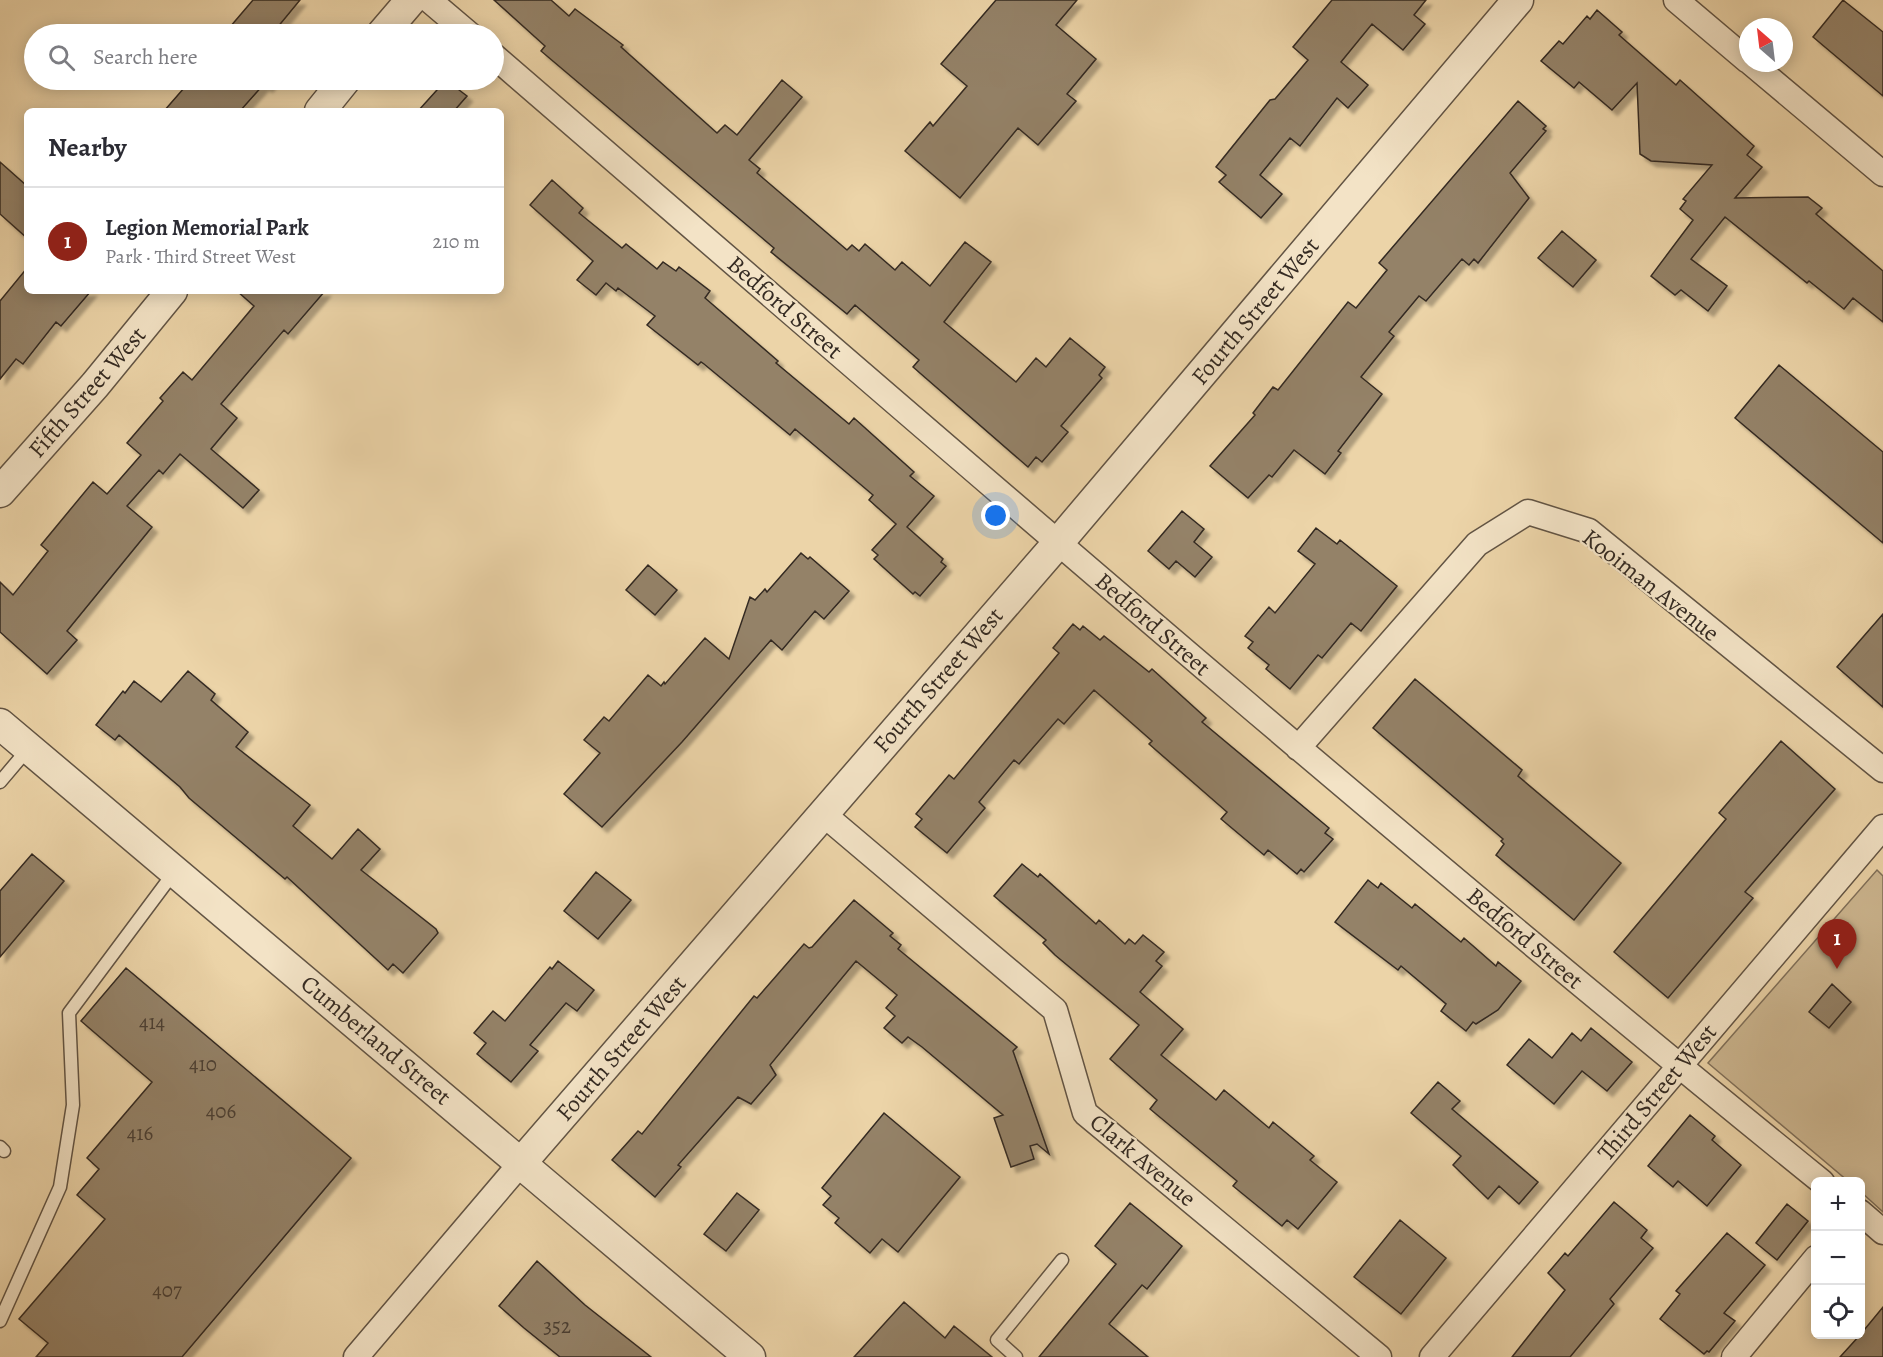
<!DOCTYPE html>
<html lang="en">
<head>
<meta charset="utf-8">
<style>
  body { margin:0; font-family:Alegreya,serif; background:#f7f7f7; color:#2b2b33 }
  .controls { position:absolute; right:18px; bottom:18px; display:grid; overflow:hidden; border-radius:9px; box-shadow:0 3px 15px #0003 }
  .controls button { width:54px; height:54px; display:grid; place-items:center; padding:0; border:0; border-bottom:2px solid #e1e1e2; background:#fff; color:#2b2b33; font:30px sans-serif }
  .compass { position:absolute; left:1739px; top:18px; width:54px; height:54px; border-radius:50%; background:#fff; box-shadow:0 3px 15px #0003; rotate:332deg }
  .you { position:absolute; left:996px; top:516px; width:21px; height:21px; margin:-15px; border:4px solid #fff; border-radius:50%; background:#1a73e8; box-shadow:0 0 0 9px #1a73e833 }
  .badge { display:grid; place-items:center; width:39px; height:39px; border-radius:50%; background:#8f2418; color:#fff; font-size:20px; font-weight:700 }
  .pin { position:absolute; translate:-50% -50px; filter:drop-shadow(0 2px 3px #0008) }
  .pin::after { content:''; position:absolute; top:32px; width:21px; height:18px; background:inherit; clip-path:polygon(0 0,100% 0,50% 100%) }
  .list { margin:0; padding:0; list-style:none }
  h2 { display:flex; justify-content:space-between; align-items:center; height:78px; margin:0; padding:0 24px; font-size:26px }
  h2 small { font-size:20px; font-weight:400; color:#7c7c81 }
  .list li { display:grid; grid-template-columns:39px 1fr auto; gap:18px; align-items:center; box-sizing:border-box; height:108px; padding:0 24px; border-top:2px solid #e1e1e2 }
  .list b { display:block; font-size:22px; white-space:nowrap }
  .list p { margin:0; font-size:20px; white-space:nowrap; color:#7c7c81 }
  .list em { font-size:20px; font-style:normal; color:#7c7c81 }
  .icon { flex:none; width:33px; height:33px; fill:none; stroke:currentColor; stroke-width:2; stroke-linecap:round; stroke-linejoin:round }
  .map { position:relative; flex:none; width:1883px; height:1357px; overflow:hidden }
  .search { position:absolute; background:#fff; box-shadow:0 3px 15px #0003; left:24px; top:24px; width:480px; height:66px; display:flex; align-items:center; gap:15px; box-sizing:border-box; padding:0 21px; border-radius:33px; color:#7c7c81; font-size:22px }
  .panel { position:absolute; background:#fff; box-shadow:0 3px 15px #0003; left:24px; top:108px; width:480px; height:186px; border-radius:9px }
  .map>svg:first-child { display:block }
  .green { fill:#cdb791; stroke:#80705a; stroke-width:1.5 }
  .building { fill:#948268; stroke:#342a22; stroke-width:1.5; filter:url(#shadow) }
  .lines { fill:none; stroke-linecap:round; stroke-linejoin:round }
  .service-casing { stroke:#625444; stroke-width:15 }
  .minor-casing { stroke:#625444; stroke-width:27 }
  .tertiary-casing { stroke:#625444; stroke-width:33 }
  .service { stroke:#f3e3c6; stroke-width:12 }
  .minor { stroke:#f3e3c6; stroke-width:24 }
  .tertiary { stroke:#f3e3c6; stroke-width:30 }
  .labels { text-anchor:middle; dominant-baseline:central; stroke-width:4.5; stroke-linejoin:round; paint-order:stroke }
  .number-label { font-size:21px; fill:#4c4034 }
  .street-label { font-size:24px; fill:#342a22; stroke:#f3e3c6 }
</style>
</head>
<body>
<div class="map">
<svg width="1883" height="1357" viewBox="0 0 1883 1357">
  <defs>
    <filter id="shadow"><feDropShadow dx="5.5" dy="5.5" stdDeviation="1.5" flood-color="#0004"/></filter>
  </defs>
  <rect width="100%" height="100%" fill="#ecd4a8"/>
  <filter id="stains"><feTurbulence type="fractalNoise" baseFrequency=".00333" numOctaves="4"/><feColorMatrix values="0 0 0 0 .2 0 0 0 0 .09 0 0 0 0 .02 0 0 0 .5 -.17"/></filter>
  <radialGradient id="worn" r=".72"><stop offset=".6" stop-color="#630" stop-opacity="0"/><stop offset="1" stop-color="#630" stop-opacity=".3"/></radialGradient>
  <path class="green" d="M 1877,870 L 1883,876 L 1883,1212 L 1861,1192 L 1860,1182 L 1848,1181 L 1708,1063 Z"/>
  <path class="building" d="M 253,0 L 300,0 L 272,34 L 224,34 Z
    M 494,0 L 551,0 L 569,16 L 575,9 L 623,45 L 621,47 L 717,133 L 725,125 L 737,135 L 782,80 L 802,97 L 749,160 L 760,169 L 757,173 L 847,250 L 852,245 L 859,251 L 865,244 L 895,270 L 902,262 L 930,286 L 965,242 L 991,262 L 944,322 L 1016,382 L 1036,358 L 1046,367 L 1070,338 L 1105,367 L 1099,375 L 1102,378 L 1061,426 L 1068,432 L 1042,462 L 1036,457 L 1028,467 L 913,367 L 919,360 L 855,305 L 847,314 L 771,252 L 774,248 L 541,51 L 545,46 Z
    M 996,0 L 1077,0 L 1056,25 L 1096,59 L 1067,94 L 1076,101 L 1038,145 L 1018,128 L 960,198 L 905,151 L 930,122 L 933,126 L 967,86 L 941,64 Z
    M 1332,0 L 1426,0 L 1414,15 L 1425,24 L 1403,50 L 1372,24 L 1341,62 L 1368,85 L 1348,108 L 1337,98 L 1300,146 L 1290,138 L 1260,175 L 1282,194 L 1261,218 L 1219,182 L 1226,175 L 1216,167 L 1270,100 L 1275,99 L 1308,60 L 1293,47 Z
    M 1843,0 L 1883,32 L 1883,96 L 1813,37 Z
    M 1597,10 L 1622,32 L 1619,35 L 1676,85 L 1680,80 L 1754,146 L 1747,155 L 1762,167 L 1735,198 L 1808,197 L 1822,208 L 1816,214 L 1883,271 L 1883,322 L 1853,298 L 1844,309 L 1809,281 L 1807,283 L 1725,217 L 1691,259 L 1727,286 L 1708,311 L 1681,290 L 1675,295 L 1651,276 L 1693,220 L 1680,209 L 1686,201 L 1683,199 L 1712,165 L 1651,161 L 1640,154 L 1637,83 L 1612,110 L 1579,82 L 1574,88 L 1541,61 L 1559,41 L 1563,44 L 1587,16 L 1590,19 Z
    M 191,80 L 273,80 L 267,87 L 264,84 L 240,111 L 164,111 Z
    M 446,80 L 467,96 L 454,111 L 418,111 Z
    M 1518,101 L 1546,126 L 1543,129 L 1546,131 L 1510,173 L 1529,198 L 1478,263 L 1474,259 L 1469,265 L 1462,259 L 1426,301 L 1419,296 L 1389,332 L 1394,336 L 1361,377 L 1382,394 L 1338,451 L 1341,453 L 1325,474 L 1294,450 L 1272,477 L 1269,475 L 1248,498 L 1210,466 L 1255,415 L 1253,413 L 1273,387 L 1278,390 L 1348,302 L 1356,308 L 1387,270 L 1379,263 Z
    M 0,162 L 27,186 L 27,238 L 0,214 Z
    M 552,180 L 583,208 L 579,213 L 622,248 L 626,244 L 657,269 L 663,262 L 676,271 L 679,267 L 710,291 L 705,298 L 778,361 L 776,363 L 849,424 L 854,418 L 914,472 L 910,476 L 934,496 L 907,527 L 943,559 L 941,562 L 946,566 L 920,596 L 915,592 L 913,594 L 874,559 L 878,555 L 872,550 L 896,524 L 869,500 L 873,495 L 795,429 L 790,435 L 704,364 L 701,362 L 698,365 L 647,325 L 655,316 L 618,288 L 616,291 L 606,283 L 596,295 L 577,280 L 593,261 L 530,205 Z
    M 1562,231 L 1596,260 L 1573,287 L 1538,258 Z
    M 27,268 L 27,291 L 91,291 L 61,326 L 56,322 L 23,364 L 16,359 L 0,379 L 0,301 Z
    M 237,291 L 325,291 L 288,334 L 284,330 L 221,404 L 237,418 L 211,449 L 259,490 L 243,508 L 180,454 L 163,474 L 159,470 L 127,506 L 152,527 L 67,631 L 77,640 L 47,674 L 0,632 L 0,582 L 13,595 L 48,551 L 41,545 L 93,482 L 107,494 L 141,455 L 127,443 L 163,401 L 160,398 L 183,372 L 192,380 L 254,306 Z
    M 1779,365 L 1883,452 L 1883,543 L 1735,418 Z
    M 1182,511 L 1204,529 L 1194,542 L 1212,557 L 1195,577 L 1176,561 L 1169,569 L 1148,551 Z
    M 1316,528 L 1337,544 L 1340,540 L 1397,586 L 1361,631 L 1351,623 L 1322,658 L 1318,655 L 1290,689 L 1266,669 L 1269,665 L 1248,648 L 1253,642 L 1245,636 L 1269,607 L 1275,613 L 1315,564 L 1298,551 Z
    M 801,553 L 808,559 L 810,557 L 849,591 L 824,619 L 815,611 L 782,650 L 771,640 L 682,742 L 602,827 L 564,794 L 600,753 L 584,740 L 604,717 L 609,721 L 648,675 L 661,686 L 664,682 L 665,684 L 705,638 L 729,659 L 750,597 L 755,600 L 765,589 L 767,592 Z
    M 648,565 L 677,590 L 655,615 L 626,590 Z
    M 1883,614 L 1883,707 L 1837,667 Z
    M 1073,624 L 1080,630 L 1083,626 L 1100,640 L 1104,636 L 1149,672 L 1152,669 L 1206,718 L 1202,722 L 1329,828 L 1325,833 L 1333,839 L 1304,872 L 1301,869 L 1297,874 L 1268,850 L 1264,855 L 1221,819 L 1227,812 L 1149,744 L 1152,741 L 1094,690 L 1064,724 L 1058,719 L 1019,764 L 1014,760 L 979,802 L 985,808 L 947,853 L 915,827 L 922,819 L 916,814 L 949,775 L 954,779 L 1059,653 L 1053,648 Z
    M 188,671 L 215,694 L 211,700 L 248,732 L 236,747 L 310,805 L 293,826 L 332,859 L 358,829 L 380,849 L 361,870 L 436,929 L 438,933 L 403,973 L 393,964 L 388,970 L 287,877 L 285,879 L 189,798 L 180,787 L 119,735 L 115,740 L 96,725 L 123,691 L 125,693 L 134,681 L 161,702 Z
    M 1415,679 L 1522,770 L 1518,776 L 1621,863 L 1574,920 L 1496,855 L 1504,844 L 1501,841 L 1503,839 L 1373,728 Z
    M 1781,741 L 1835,789 L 1745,892 L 1753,898 L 1668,998 L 1614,952 L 1726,819 L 1719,813 Z
    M 32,854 L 64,881 L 0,957 L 0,891 Z
    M 1022,864 L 1038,877 L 1040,874 L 1096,924 L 1099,920 L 1125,944 L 1129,939 L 1135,944 L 1143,935 L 1164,952 L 1156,961 L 1162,966 L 1140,992 L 1183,1029 L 1161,1055 L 1216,1100 L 1224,1090 L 1269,1128 L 1273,1122 L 1314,1156 L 1310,1160 L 1337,1182 L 1298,1229 L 1287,1220 L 1282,1226 L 1233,1186 L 1237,1181 L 1150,1109 L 1157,1100 L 1110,1059 L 1139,1025 L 1055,955 L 1043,943 L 1046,940 L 994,896 Z
    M 596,872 L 631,900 L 598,939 L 564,911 Z
    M 1368,880 L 1378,888 L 1381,883 L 1412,908 L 1415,904 L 1461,942 L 1464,938 L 1496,966 L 1498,962 L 1521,981 L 1498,1010 L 1476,1024 L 1473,1022 L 1466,1031 L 1441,1011 L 1446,1004 L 1401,966 L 1398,970 L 1335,922 Z
    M 854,900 L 893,933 L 890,936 L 901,945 L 898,949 L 1017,1047 L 1013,1051 L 1049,1154 L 1037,1144 L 1030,1146 L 1034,1159 L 1011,1167 L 994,1118 L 1003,1115 L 922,1047 L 908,1037 L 902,1043 L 884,1028 L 895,1016 L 886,1008 L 897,995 L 856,961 L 770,1065 L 776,1075 L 751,1104 L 738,1097 L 678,1165 L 681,1167 L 655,1197 L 612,1160 L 638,1131 L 642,1134 L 754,996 L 757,998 L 804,944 L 809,948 L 812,947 Z
    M 558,961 L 594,990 L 577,1011 L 566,1003 L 530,1045 L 538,1051 L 511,1082 L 477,1054 L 486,1043 L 474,1033 L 493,1011 L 505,1021 L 550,967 L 552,969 Z
    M 126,968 L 351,1158 L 182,1357 L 36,1357 L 48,1343 L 19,1319 L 105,1219 L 77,1195 L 99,1169 L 87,1158 L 152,1082 L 81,1021 Z
    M 1832,984 L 1851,1002 L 1829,1028 L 1809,1012 Z
    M 1591,1028 L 1632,1062 L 1607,1091 L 1582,1071 L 1554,1104 L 1507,1065 L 1529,1039 L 1552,1058 L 1572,1033 L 1581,1041 Z
    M 1438,1082 L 1460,1101 L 1452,1109 L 1538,1182 L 1519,1204 L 1499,1186 L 1488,1199 L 1453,1165 L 1461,1156 L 1411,1113 Z
    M 884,1113 L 960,1177 L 898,1252 L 882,1239 L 870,1253 L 835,1223 L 839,1218 L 823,1205 L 831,1196 L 822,1188 Z
    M 1690,1115 L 1715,1136 L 1712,1140 L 1741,1165 L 1707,1206 L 1678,1181 L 1673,1187 L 1648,1166 Z
    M 737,1193 L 759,1210 L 726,1251 L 704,1234 Z
    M 1614,1202 L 1647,1230 L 1641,1238 L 1653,1248 L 1610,1299 L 1614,1304 L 1570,1357 L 1512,1357 L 1565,1290 L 1548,1273 L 1565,1253 L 1568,1256 Z
    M 1130,1203 L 1182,1246 L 1147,1289 L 1142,1285 L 1109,1324 L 1148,1357 L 1039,1357 L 1116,1264 L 1095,1246 Z
    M 1787,1204 L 1808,1221 L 1777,1260 L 1756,1243 Z
    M 1400,1220 L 1446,1258 L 1401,1314 L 1354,1277 Z
    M 1727,1233 L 1765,1265 L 1724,1313 L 1735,1321 L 1709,1352 L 1707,1351 L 1704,1354 L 1660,1319 L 1680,1294 L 1676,1291 Z
    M 537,1261 L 585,1305 L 651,1357 L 560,1357 L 524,1328 L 499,1306 Z
    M 904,1302 L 945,1338 L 954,1326 L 992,1357 L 854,1357 Z
    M 1883,1307 L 1883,1357 L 1840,1357 L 1860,1335 Z"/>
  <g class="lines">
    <defs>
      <path id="service" d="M 0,782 L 28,749
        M 0,1147 L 4,1151
        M 0,1321 L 60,1187 L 73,1105 L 69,1013 L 175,871
        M 1016,1357 L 997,1340 L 1062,1260"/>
      <path id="minor" d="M 429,0 L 469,34
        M 1676,0 L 1748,61
        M 494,56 C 933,435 1371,817 1822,1182
        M 1751,63 L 1883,174
        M 1298,748 L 1477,544 L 1528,512 L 1589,531 L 1883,770
        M 822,813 L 1055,1010 L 1085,1113 L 1379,1357
        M 1860,1212 L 1883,1232
        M 356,1357 L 521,1163
        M 1432,1357 L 1883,827
        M 1734,1357 L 1816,1258"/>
      <path id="tertiary" d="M 382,34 L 411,0
        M 320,111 L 345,80
        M 0,492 L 95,385 L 172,291
        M 0,724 L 750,1357
        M 521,1163 L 1058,543 L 1518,0"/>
    </defs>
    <use href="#service" class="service-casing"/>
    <use href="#minor" class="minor-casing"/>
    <use href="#tertiary" class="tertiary-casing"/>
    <use href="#service" class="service"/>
    <use href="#minor" class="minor"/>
    <use href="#tertiary" class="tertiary"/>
  </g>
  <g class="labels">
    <g class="number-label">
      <text x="152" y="1022">414</text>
      <text x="203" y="1064">410</text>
      <text x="221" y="1111">406</text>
      <text x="140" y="1133">416</text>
      <text x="167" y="1290">407</text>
      <text x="557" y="1326">352</text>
    </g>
    <g class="street-label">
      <text transform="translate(785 307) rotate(41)">Bedford Street</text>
      <text transform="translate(1255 311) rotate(-50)">Fourth Street West</text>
      <text transform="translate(87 392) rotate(-49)">Fifth Street West</text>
      <text transform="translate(1651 585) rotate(38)">Kooiman Avenue</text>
      <text transform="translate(1153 624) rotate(41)">Bedford Street</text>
      <text transform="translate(938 680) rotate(-49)">Fourth Street West</text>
      <text transform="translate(1525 938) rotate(40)">Bedford Street</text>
      <text transform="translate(376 1040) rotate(40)">Cumberland Street</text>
      <text transform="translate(621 1048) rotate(-49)">Fourth Street West</text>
      <text transform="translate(1657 1092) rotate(-50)">Third Street West</text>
      <text transform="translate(1143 1160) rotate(40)">Clark Avenue</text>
    </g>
  </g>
  <rect width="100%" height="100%" filter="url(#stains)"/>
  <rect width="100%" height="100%" fill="url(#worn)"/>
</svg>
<div class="controls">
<button>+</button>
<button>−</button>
<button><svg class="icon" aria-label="locate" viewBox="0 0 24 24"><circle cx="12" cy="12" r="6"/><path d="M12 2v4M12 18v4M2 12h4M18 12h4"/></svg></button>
</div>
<svg class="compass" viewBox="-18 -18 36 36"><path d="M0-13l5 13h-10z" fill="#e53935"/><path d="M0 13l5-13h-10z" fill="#7c7c81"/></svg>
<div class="you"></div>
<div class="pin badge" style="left:1837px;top:969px">1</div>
<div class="search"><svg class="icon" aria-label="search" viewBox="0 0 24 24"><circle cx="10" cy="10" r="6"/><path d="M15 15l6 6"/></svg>Search here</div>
<section class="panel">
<h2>Nearby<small></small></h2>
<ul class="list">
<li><span class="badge">1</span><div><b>Legion Memorial Park</b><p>Park · Third Street West</p></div><em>210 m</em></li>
</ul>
</section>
</div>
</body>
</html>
